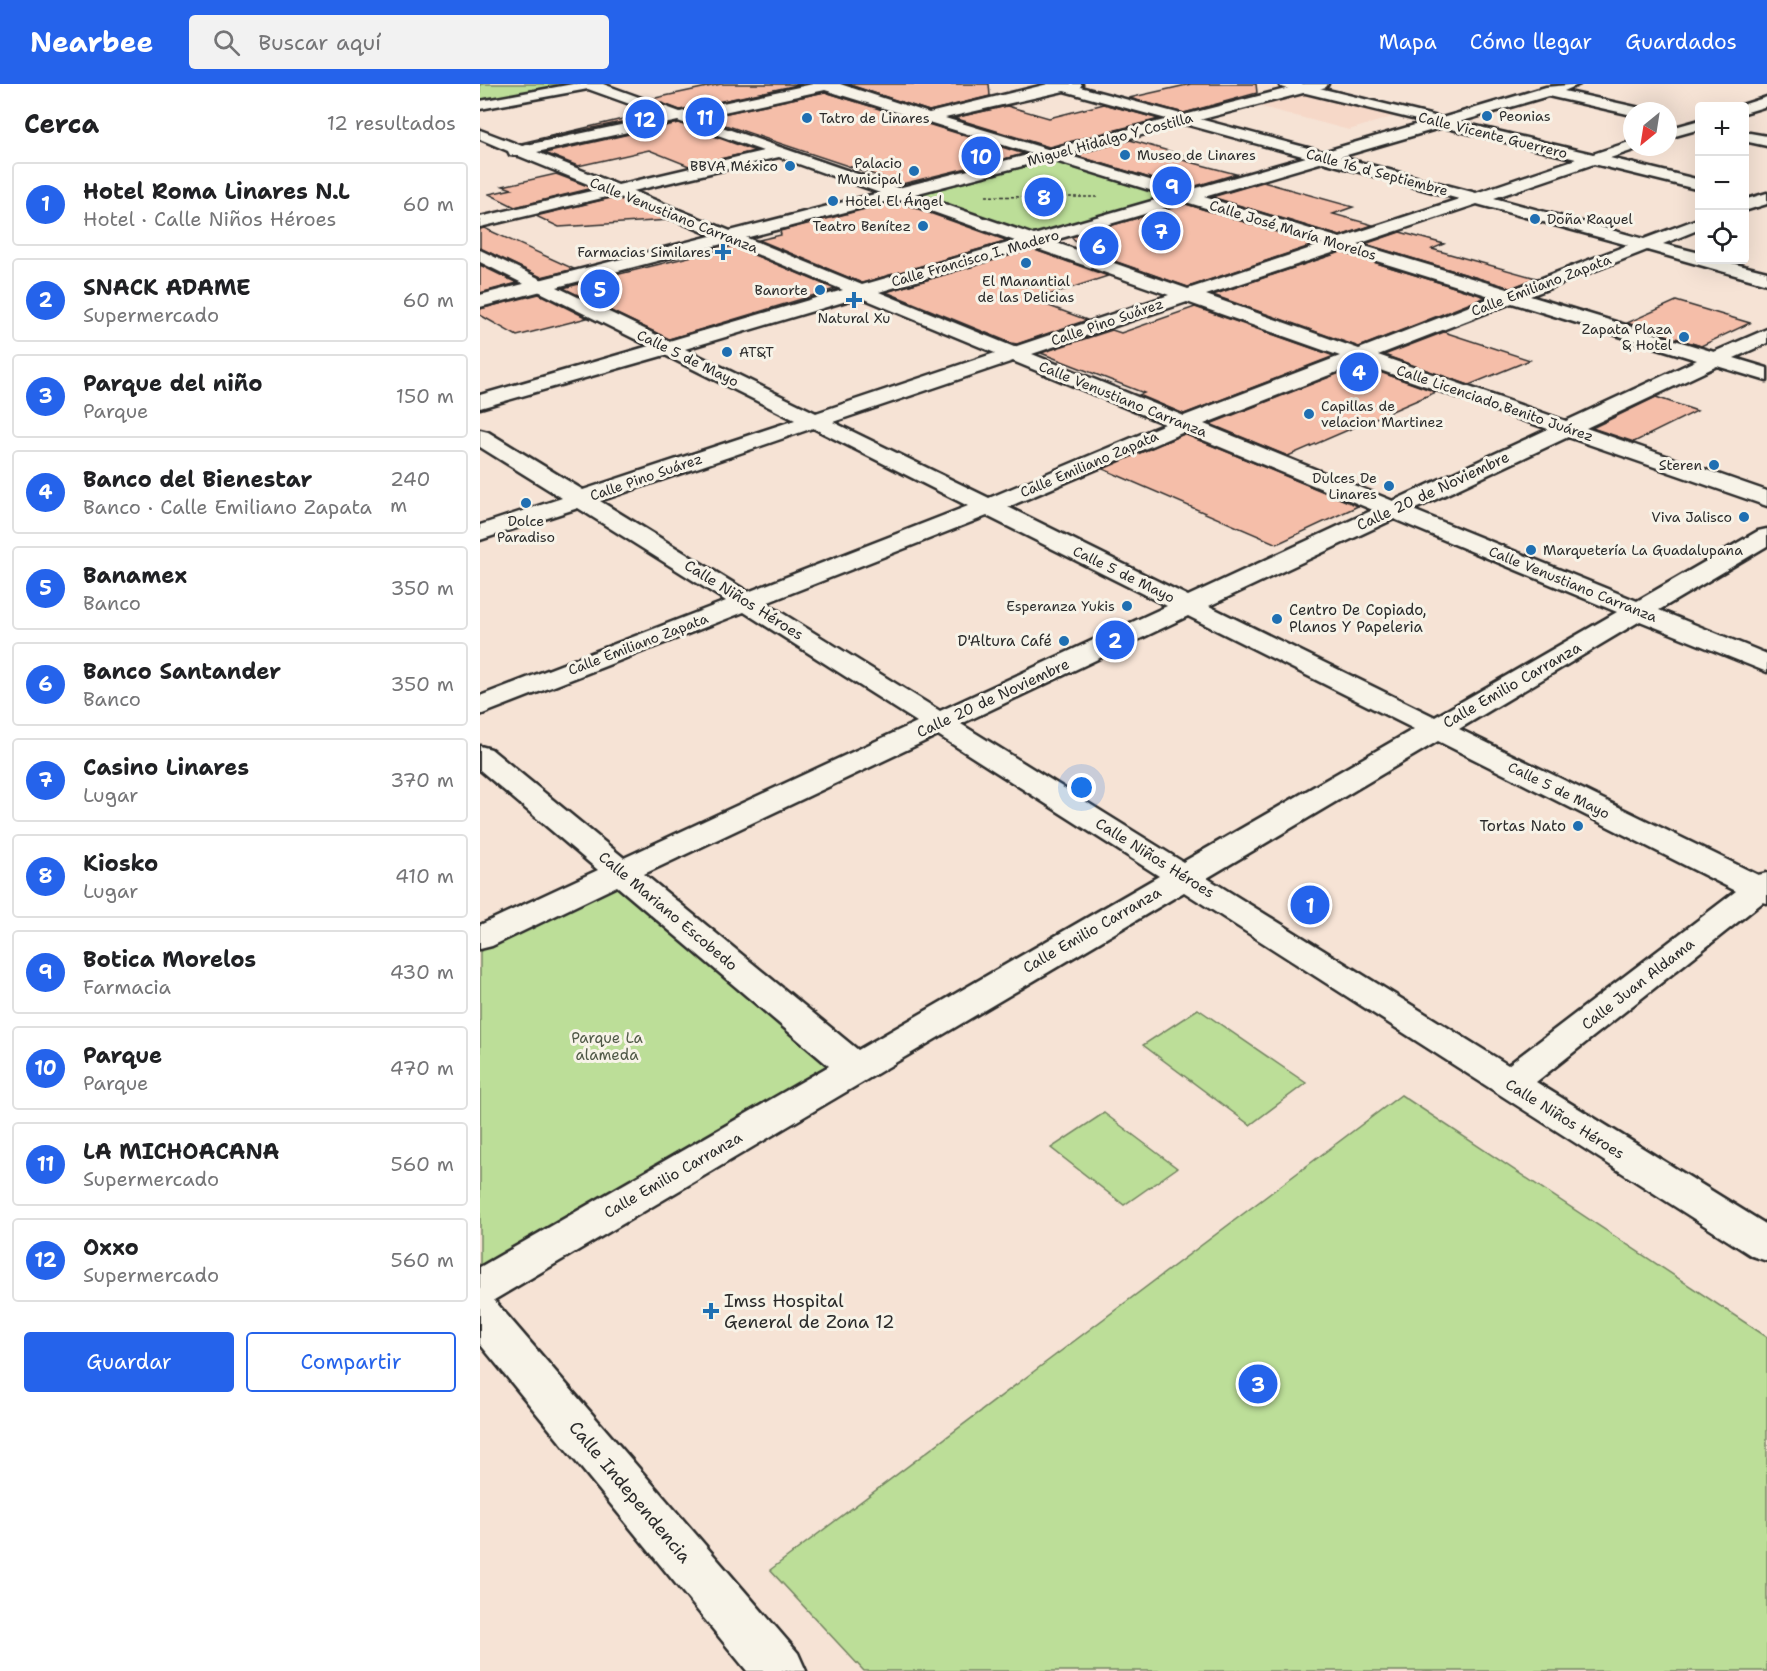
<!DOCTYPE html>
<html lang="es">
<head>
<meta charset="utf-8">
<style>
  body { margin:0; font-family:"Shantell Sans",sans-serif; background:#f2f2f2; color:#202124 }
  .controls { position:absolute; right:18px; top:18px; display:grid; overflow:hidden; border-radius:6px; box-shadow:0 6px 24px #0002 }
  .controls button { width:54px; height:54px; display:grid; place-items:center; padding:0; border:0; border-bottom:2px solid #e0e0e0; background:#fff; color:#202124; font:30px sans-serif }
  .compass { position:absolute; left:1143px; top:18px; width:54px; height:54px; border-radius:50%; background:#fff; box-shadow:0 6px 24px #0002; rotate:210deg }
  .you { position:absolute; left:602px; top:704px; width:21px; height:21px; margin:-15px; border:4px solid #fff; border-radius:50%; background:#1a73e8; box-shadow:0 0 0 9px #1a73e833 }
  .badge { display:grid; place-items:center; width:39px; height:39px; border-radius:50%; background:#2563eb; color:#fff; font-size:20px; font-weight:700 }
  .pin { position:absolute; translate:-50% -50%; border:3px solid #fff; box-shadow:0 2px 6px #0006 }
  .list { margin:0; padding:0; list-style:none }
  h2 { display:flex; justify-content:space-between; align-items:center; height:78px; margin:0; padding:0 24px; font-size:26px }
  h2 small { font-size:20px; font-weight:400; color:#757577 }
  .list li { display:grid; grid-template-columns:39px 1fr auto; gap:18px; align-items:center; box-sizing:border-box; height:84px; margin:0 12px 12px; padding:0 12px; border:2px solid #e0e0e0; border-radius:6px }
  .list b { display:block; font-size:22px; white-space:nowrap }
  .list p { margin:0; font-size:20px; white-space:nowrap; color:#757577 }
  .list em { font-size:20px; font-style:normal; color:#757577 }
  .actions { display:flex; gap:12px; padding:18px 24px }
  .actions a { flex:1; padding:14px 0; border:2px solid #2563eb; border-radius:6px; text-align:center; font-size:21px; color:#2563eb }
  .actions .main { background:#2563eb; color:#fff }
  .icon { flex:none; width:33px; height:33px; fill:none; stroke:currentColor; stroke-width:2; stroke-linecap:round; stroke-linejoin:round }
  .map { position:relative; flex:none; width:1287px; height:1587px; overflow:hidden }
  header { display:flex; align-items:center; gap:36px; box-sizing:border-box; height:84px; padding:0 30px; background:#2563eb; color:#fff }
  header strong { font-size:28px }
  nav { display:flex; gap:33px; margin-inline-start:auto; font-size:21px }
  .search { width:420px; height:54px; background:#f2f2f2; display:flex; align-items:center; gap:15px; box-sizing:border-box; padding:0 21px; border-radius:6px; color:#757577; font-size:22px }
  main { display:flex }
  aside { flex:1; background:#fff }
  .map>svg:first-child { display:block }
  .built { fill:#f6d8c8 }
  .green { fill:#bcde98; stroke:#748462; stroke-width:1.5 }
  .building { fill:#f5bea9; stroke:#2b2b2b; stroke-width:1.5 }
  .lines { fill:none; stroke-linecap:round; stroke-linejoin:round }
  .minor-casing { stroke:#2b2b2b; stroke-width:5 }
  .secondary-casing { stroke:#2b2b2b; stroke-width:5 }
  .path { stroke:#2b2b2b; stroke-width:1.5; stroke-dasharray:3 2; stroke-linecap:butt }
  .minor { fill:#f7f3e8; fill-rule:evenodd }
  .secondary { fill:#f7f3e8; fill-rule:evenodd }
  .poi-dot { fill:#1f6fb2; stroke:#f7f3e8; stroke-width:2 }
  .labels { text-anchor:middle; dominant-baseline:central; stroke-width:6; stroke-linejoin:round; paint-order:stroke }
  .far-poi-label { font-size:14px; fill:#2b2b2b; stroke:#f7f3e8; text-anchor:end }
  .far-street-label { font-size:14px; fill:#2b2b2b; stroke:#f7f3e8 }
  .street-label { font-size:15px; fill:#2b2b2b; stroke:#f7f3e8 }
  .poi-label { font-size:15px; fill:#2b2b2b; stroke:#f7f3e8; text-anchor:end }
  .park-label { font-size:15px; fill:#4f5846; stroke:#f7f3e8 }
  .near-poi-label { font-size:18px; fill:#2b2b2b; stroke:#f7f3e8; text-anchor:start }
  .near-street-label { font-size:18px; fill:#2b2b2b; stroke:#f7f3e8 }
</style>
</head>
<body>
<header>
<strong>Nearbee</strong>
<div class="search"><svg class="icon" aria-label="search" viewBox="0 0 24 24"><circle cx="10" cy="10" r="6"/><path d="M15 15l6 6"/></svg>Buscar aquí</div>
<nav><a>Mapa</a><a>Cómo llegar</a><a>Guardados</a></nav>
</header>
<main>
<aside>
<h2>Cerca<small>12 resultados</small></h2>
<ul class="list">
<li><span class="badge">1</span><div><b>Hotel Roma Linares N.L</b><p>Hotel · Calle Niños Héroes</p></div><em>60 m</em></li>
<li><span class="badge">2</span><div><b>SNACK ADAME</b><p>Supermercado</p></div><em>60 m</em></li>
<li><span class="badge">3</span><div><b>Parque del niño</b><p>Parque</p></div><em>150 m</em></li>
<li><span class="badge">4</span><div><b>Banco del Bienestar</b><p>Banco · Calle Emiliano Zapata</p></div><em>240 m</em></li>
<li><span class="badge">5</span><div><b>Banamex</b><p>Banco</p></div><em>350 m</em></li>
<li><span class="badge">6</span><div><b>Banco Santander</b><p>Banco</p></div><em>350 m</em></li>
<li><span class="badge">7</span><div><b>Casino Linares</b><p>Lugar</p></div><em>370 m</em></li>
<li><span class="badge">8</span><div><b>Kiosko</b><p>Lugar</p></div><em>410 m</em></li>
<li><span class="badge">9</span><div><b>Botica Morelos</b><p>Farmacia</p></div><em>430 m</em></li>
<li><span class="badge">10</span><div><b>Parque</b><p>Parque</p></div><em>470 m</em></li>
<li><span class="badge">11</span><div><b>LA MICHOACANA</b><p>Supermercado</p></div><em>560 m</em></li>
<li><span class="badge">12</span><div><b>Oxxo</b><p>Supermercado</p></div><em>560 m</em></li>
</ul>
<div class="actions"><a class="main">Guardar</a><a>Compartir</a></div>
</aside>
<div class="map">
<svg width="1287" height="1587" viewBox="0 0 1287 1587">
  <rect width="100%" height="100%" fill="#f6e3d5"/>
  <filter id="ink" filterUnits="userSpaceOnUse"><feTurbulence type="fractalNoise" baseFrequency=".0167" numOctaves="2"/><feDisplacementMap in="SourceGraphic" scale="12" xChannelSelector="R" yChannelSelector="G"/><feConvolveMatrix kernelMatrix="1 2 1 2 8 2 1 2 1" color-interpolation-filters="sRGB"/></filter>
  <g filter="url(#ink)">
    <path class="built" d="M 824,8 L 919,31 L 869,46 L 774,21 Z"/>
    <path class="green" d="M 0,0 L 84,0 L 90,2 L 0,19 Z
      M 572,76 L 688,113 L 551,152 L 436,111 Z
      M 135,802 L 348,981 L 0,1184 L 0,865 Z
      M 718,925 L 826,999 L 770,1041 L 663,961 Z
      M 921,1011 L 1287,1253 L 1287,1587 L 384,1587 L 290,1486 Z
      M 624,1029 L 697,1084 L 644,1121 L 571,1064 Z"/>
    <path class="building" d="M 241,0 L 322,0 L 200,26 L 171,15 Z
      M 367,0 L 509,0 L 510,12 L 449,27 Z
      M 711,0 L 776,0 L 777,9 L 704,29 L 649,14 Z
      M 345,8 L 544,70 L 422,100 L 224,34 Z
      M 624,20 L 679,35 L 569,63 L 474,34 L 527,22 L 569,34 Z
      M 168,29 L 175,31 L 41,59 Z
      M 198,39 L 275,67 L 209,82 L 169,66 L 98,82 L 65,69 Z
      M 650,56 L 703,71 L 695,74 L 756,90 L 706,105 L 594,71 Z
      M 76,90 L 113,104 L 35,123 L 9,110 L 32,105 L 23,102 Z
      M 783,98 L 873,123 L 853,130 L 893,141 L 860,152 L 732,113 Z
      M 135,113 L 190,136 L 79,143 L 56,132 Z
      M 416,117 L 528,157 L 382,199 L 279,156 L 301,151 L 300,147 Z
      M 706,120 L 836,160 L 708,203 L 603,166 L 591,153 Z
      M 4,144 L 94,185 L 61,193 L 0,164 L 0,145 Z
      M 920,148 L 964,160 L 952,165 L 1056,194 L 1031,204 L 885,160 Z
      M 253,162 L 355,205 L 189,255 L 83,204 Z
      M 552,165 L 628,192 L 553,216 L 607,236 L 537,260 L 531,259 L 406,208 Z
      M 861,168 L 1006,213 L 879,263 L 733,211 Z
      M 0,181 L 37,199 L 0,209 Z
      M 59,210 L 107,234 L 37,252 L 0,231 L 0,225 Z
      M 1196,217 L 1270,239 L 1221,262 L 1147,239 Z
      M 715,223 L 854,272 L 704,330 L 659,311 L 664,309 L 561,269 L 632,246 L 641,249 Z
      M 964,248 L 1050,276 L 989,301 L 904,271 Z
      M 880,281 L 956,308 L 808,372 L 730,340 Z
      M 1176,313 L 1217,327 L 1154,358 L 1112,344 Z
      M 704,350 L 878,422 L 797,460 L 623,385 Z"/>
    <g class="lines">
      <defs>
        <path id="minor" d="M 93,0 L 123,0 L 200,28 L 333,0 L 360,0 L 449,29 L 568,0 L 602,0 L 600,3 L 843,68 L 945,38 L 801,3 L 799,0 L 823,0 L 962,34 L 1066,3 L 1100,0 L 1084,7 L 1160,24 L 1162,27 L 1152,27 L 1152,31 L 1068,12 L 979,38 L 1113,70 L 1152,57 L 1152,63 L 1159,63 L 1157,65 L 1130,74 L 1220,96 L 1220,106 L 1114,80 L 1014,114 L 1164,155 L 1220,134 L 1220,145 L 1183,160 L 1220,169 L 1220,176 L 1239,176 L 1287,188 L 1287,200 L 1167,166 L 1050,212 L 1234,268 L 1287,245 L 1287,259 L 1254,274 L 1287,284 L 1287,297 L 1237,282 L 1106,344 L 1287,407 L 1287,422 L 1088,353 L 933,426 L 1157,517 L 1278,447 L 1287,445 L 1287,462 L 1179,526 L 1287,570 L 1287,588 L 1160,537 L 979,645 L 1278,791 L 1287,789 L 1287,819 L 1283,818 L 1056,998 L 1287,1141 L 1287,1177 L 1272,1172 L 704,808 L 14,1216 L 318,1569 L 326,1587 L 267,1587 L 0,1260 L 0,1183 L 349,982 L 137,802 L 12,862 L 0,865 L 0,841 L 118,786 L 0,686 L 0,662 L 11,665 L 144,774 L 437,638 L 264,528 L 0,631 L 0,612 L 246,517 L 98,424 L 0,456 L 0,441 L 82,414 L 0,363 L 0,346 L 8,348 L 103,406 L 315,336 L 185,271 L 0,324 L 0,311 L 169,262 L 0,178 L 0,166 L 189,257 L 363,206 L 135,111 L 0,143 L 0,133 L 120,105 L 39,72 L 30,71 L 28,67 L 0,55 L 0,46 L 42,62 L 183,32 L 108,5 L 0,25 L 0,17 ZM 345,6 L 689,112 L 554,151 L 216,34 ZM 584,7 L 826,73 L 706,107 L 465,34 ZM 198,37 L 283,67 L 138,101 L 57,68 ZM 963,43 L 1096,75 L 996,109 L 860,73 ZM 299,73 L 535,157 L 382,201 L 153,107 ZM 843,78 L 979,115 L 860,154 L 724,113 ZM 706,118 L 843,160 L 708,205 L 571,157 ZM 997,120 L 1148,161 L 1031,206 L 878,160 ZM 552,163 L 689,211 L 534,263 L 399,208 ZM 861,166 L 1013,213 L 879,265 L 726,211 ZM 380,213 L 515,269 L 336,329 L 205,265 ZM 707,218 L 860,272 L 704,332 L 552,270 ZM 1032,219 L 1217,276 L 1086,337 L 898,271 ZM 533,277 L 685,340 L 509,414 L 353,338 ZM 880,279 L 1068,345 L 913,417 L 724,340 ZM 333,344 L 488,422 L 268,508 L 120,417 ZM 704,348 L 893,426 L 708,512 L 528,423 ZM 507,432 L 687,522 L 460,627 L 286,519 ZM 914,435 L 1137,528 L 955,633 L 729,522 ZM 708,532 L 934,645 L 703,778 L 481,640 ZM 458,651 L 679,792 L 378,966 L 164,790 ZM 958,657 L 1256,807 L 1028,981 L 727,794 Z
          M 1287,13 L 1287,22 L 1264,29 L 1264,22 L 1259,22 Z
          M 1220,36 L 1220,45 L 1188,54 L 1188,45 Z
          M 1264,48 L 1287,52 L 1287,62 L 1264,57 Z
          M 1287,109 L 1287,120 L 1264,127 L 1264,116 Z"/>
        <path id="secondary" d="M 825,0 L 848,0 L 846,3 L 0,223 L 0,211 Z"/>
      </defs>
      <use href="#minor" class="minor-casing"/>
      <use href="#secondary" class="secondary-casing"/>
      <path class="path" d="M 560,107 L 565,94
        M 506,112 L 543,113
        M 584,113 L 617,113
        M 558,131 L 560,119"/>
      <use href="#minor" class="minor"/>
      <use href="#secondary" class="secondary"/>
    </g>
  </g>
  <g class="poi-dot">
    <circle cx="1007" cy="32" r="6"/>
    <circle cx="327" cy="34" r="6"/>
    <circle cx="645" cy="71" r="6"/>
    <circle cx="310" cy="82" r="6"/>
    <circle cx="434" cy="87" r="6"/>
    <circle cx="353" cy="117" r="6"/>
    <circle cx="1055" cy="135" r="6"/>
    <circle cx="443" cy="142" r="6"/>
    <path d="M240 159h6v6h6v6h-6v6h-6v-6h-6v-6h6z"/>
    <circle cx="546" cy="179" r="6"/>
    <circle cx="340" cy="206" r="6"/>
    <path d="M371 207h6v6h6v6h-6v6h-6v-6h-6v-6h6z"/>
    <circle cx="1204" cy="253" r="6"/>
    <circle cx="247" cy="268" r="6"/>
    <circle cx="829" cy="330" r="6"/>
    <circle cx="1234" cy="381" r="6"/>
    <circle cx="909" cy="402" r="6"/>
    <circle cx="46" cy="419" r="6"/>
    <circle cx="1264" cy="433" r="6"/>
    <circle cx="1051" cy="466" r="6"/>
    <circle cx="647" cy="522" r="6"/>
    <circle cx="797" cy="535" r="6"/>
    <circle cx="584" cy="557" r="6"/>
    <circle cx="1098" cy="742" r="6"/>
    <path d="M228 1218h6v6h6v6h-6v6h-6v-6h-6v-6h6z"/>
  </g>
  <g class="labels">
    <g class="far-poi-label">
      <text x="1019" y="32" text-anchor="start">Peonias</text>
      <text x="339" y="34" text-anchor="start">Tatro de Linares</text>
      <text x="657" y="71" text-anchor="start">Museo de Linares</text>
      <text x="422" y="79">Palacio<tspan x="422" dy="16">Municipal</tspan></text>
      <text x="298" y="82">BBVA México</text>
      <text x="365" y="117" text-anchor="start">Hotel El Ángel</text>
      <text x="1067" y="135" text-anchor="start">Doña Raquel</text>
      <text x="431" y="142">Teatro Benítez</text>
      <text x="231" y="168">Farmacias Similares</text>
      <text x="546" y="197" text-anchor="middle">El Manantial<tspan x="546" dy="16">de las Delicias</tspan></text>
      <text x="328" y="206">Banorte</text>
      <text x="374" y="234" text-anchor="middle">Natural Xu</text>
      <text x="1192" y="245">Zapata Plaza<tspan x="1192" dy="16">&amp; Hotel</tspan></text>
      <text x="259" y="268" text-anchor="start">AT&amp;T</text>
      <text x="841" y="322" text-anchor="start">Capillas de<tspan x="841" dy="16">velacion Martinez</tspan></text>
      <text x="1222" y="381">Steren</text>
      <text x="897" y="394">Dulces De<tspan x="897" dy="16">Linares</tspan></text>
      <text x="1252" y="433">Viva Jalisco</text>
      <text x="46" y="437" text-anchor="middle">Dolce<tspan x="46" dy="16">Paradiso</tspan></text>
      <text x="1063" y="466" text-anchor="start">Marquetería La Guadalupana</text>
      <text x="635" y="522">Esperanza Yukis</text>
    </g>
    <g class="far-street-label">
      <text transform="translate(1013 51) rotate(14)">Calle Vicente Guerrero</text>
      <text transform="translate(630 55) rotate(-15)">Miguel Hidalgo Y Costilla</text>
      <text transform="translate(897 88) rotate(15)">Calle 16 d Septiembre</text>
      <text transform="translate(194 131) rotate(22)">Calle Venustiano Carranza</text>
      <text transform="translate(813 146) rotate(17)">Calle José María Morelos</text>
      <text transform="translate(495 174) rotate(-16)">Calle Francisco I. Madero</text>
      <text transform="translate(1061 201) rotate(-21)">Calle Emiliano Zapata</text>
      <text transform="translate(627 238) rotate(-19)">Calle Pino Suárez</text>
      <text transform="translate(208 274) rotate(26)">Calle 5 de Mayo</text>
      <text transform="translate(643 315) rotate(22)">Calle Venustiano Carranza</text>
      <text transform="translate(1015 319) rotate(19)">Calle Licenciado Benito Juárez</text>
      <text transform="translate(609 380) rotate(-23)">Calle Emiliano Zapata</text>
      <text transform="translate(166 393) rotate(-19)">Calle Pino Suárez</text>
      <text transform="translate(644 490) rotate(26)">Calle 5 de Mayo</text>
      <text transform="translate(1093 500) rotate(22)">Calle Venustiano Carranza</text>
      <text transform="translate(158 560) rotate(-21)">Calle Emiliano Zapata</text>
      <text transform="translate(1079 706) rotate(26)">Calle 5 de Mayo</text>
    </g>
    <g class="street-label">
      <text transform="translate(953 407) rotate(-25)">Calle 20 de Noviembre</text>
      <text transform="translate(264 516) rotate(32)">Calle Niños Héroes</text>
      <text transform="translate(1032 601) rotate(-30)">Calle Emilio Carranza</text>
      <text transform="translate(513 614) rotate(-25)">Calle 20 de Noviembre</text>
      <text transform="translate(675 774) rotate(32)">Calle Niños Héroes</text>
      <text transform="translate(188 827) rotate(40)">Calle Mariano Escobedo</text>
      <text transform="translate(612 846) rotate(-30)">Calle Emilio Carranza</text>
      <text transform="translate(1158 900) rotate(-38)">Calle Juan Aldama</text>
      <text transform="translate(1085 1035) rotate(32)">Calle Niños Héroes</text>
      <text transform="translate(193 1091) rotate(-30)">Calle Emilio Carranza</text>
    </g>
    <g class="poi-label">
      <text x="809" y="526" text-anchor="start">Centro De Copiado,<tspan x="809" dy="17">Planos Y Papeleria</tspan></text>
      <text x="572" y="557">D'Altura Café</text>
      <text x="1086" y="742">Tortas Nato</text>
    </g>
    <g class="park-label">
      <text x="127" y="954">Parque La<tspan x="127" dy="17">alameda</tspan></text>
    </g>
    <g class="near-poi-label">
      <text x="244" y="1217">Imss Hospital<tspan x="244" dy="21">General de Zona 12</tspan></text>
    </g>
    <g class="near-street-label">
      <text transform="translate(150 1408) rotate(50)">Calle Independencia</text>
    </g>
  </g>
</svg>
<div class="controls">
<button>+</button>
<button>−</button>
<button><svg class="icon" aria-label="locate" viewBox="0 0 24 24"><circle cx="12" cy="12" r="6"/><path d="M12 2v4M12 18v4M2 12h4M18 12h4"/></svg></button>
</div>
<svg class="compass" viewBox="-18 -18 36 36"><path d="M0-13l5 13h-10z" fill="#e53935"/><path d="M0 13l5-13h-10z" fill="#757577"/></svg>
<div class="you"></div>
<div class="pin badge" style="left:830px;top:821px">1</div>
<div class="pin badge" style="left:635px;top:556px">2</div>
<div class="pin badge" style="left:778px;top:1300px">3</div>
<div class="pin badge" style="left:879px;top:288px">4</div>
<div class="pin badge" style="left:120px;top:205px">5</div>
<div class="pin badge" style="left:619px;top:162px">6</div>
<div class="pin badge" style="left:681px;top:147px">7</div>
<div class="pin badge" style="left:564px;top:113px">8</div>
<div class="pin badge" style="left:692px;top:102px">9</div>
<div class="pin badge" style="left:501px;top:72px">10</div>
<div class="pin badge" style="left:225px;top:33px">11</div>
<div class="pin badge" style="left:165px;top:35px">12</div>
</div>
</main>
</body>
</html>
